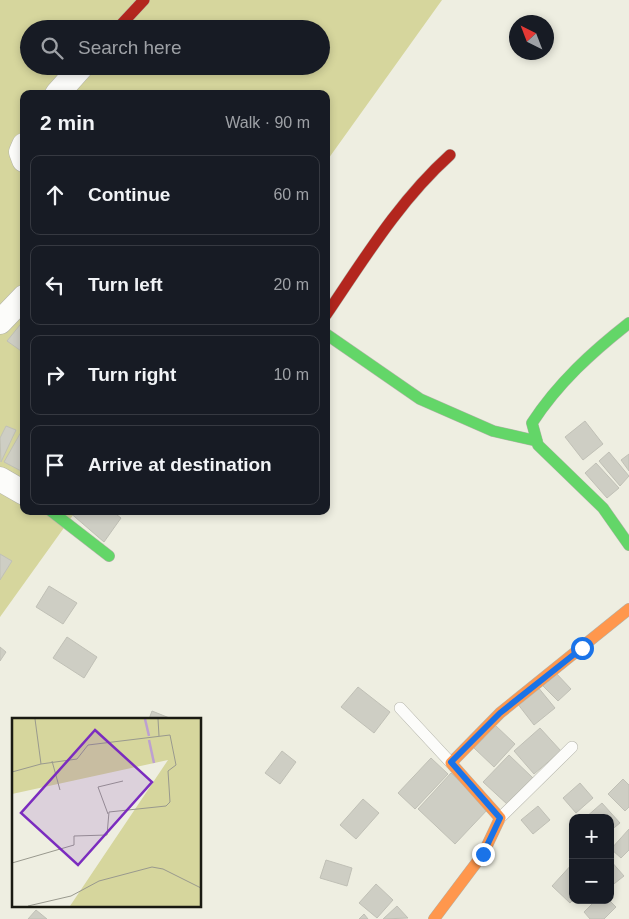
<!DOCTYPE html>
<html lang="en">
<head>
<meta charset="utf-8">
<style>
  body { margin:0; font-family:Arial,sans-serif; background:#242831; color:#f1f3f6 }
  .controls { position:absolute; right:15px; bottom:15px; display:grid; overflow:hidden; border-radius:10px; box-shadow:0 2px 8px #0003 }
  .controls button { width:45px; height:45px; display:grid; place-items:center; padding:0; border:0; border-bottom:1px solid #363941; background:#171b24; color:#f1f3f6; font:25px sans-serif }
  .compass { position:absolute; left:509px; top:15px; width:45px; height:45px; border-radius:50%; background:#171b24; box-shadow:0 2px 8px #0003; rotate:318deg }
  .stop { position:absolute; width:15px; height:15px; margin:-11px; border:4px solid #1a73e8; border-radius:50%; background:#fff }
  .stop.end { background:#1a73e8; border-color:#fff; box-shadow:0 1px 5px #0008 }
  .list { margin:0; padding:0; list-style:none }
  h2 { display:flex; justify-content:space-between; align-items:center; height:65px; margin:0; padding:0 20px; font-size:21px }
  h2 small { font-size:16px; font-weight:400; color:#9ea1a6 }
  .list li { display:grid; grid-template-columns:32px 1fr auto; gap:15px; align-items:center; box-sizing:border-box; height:80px; margin:0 10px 10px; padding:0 10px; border:1px solid #363941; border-radius:10px }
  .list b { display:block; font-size:19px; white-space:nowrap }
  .list em { font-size:16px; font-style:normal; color:#9ea1a6 }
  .icon { flex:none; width:28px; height:28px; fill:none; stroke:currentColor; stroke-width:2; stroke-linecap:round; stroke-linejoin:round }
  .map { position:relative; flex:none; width:629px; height:919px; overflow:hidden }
  .search { position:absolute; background:#171b24; box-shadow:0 2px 8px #0003; left:20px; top:20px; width:310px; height:55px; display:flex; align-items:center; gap:12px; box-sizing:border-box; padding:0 18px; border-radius:28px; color:#9ea1a6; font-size:19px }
  .panel { position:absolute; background:#171b24; box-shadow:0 2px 8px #0003; left:20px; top:90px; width:310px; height:425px; border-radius:10px }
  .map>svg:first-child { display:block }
  .forest { fill:#d6d69d; fill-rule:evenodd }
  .building { fill:#cecec4; stroke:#c0c0b6 }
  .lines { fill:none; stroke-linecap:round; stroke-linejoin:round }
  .lane-casing { stroke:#b3b3a9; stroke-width:12 }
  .street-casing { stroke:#b3b3a9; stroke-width:25 }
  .fast-casing { stroke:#b3b3a9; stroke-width:12 }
  .slow-casing { stroke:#b3b3a9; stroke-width:12 }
  .jam-casing { stroke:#b3b3a9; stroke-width:12 }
  .lane { stroke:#fcfcfa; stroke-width:11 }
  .street { stroke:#fcfcfa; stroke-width:24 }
  .fast { stroke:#63d668; stroke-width:11 }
  .slow { stroke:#ff974d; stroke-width:11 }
  .jam { stroke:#b3261e; stroke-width:11 }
  .route { stroke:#1a73e8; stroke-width:6 }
  .inset-river { fill:none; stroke:#bda0d1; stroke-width:2.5 }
  .inset-road { fill:none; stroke:#99998e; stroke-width:1 }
  .view { fill:#7b2cbf; fill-opacity:0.15; stroke:#7b2cbf; stroke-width:2.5 }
  .inset-edge { fill:none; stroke:#1a1a12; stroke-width:2.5 }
</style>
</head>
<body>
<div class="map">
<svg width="629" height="919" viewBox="0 0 629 919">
  <rect width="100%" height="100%" fill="#eeeee1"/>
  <path class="forest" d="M 0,0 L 442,0 L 326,162 L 326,94 L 24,94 L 24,511 L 76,511 L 0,617 ZM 29,29 L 321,29 L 321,66 L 29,66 Z"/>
  <path class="building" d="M 24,320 L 24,353 L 7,341 Z
    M 585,421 L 603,444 L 583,460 L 565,437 Z
    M 6,426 L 16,430 L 1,462 L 0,438 Z
    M 21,432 L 24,434 L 23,472 L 4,462 Z
    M 609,452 L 629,476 L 620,486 L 599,461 Z
    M 629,454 L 629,471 L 621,460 Z
    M 596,463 L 619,488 L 607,498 L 585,473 Z
    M 68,511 L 112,511 L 121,518 L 104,542 Z
    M 0,554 L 12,561 L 0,580 Z
    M 49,586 L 77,603 L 63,624 L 36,607 Z
    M 67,637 L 97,657 L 84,678 L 53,658 Z
    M 0,647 L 6,652 L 0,661 Z
    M 555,672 L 571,689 L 558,701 L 542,685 Z
    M 537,686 L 555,708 L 534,725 L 517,703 Z
    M 358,687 L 390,712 L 374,733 L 341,707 Z
    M 152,711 L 172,719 L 149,719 Z
    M 495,725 L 515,744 L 494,767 L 474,748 Z
    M 540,728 L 561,751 L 534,774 L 514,751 Z
    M 282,751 L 296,762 L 280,784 L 265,773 Z
    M 509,755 L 533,778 L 508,805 L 483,782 Z
    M 431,758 L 448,774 L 415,809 L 398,793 Z
    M 451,773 L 489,808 L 455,844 L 418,809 Z
    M 623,779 L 629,785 L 629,807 L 625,811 L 608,794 Z
    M 580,783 L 593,798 L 576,813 L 563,798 Z
    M 363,799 L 379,813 L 356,839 L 340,825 Z
    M 602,803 L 620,823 L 610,831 L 610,818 L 585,818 Z
    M 538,806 L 550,820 L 533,834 L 521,820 Z
    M 629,829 L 629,850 L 621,858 L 611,849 Z
    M 326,860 L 352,868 L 347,886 L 320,878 Z
    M 610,860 L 624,876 L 610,887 Z
    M 573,863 L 573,900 L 570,903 L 552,886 Z
    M 376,884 L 393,900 L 377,918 L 359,903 Z
    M 596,900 L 609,900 L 616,907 L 604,919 L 590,919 L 584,912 Z
    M 397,906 L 408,918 L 383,919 Z
    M 36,910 L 47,919 L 28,919 Z
    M 364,914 L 368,919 L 359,919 Z"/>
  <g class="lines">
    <defs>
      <path id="lane" d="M 400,708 L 451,763
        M 500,818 L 572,747"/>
      <path id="street" d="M 57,94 L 82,66
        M 24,145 L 21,152 L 24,160
        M 0,322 L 24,297
        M 0,479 L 24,493"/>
      <path id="fast" d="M 629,323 C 592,352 558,383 532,423 L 538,445 L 603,508 L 629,545
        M 326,334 L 420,399 L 493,431 L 537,441
        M 51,511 L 109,556"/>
      <path id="slow" d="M 434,919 L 483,854 L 500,818 L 451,763 L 500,713 L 629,609"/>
      <path id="jam" d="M 117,29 L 144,0
        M 326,315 C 364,259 399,201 450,155"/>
    </defs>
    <use href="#lane" class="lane-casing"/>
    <use href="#street" class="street-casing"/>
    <use href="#fast" class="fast-casing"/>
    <use href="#slow" class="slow-casing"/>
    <use href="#jam" class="jam-casing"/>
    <use href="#lane" class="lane"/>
    <use href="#street" class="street"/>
    <use href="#fast" class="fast"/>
    <use href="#slow" class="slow"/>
    <use href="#jam" class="jam"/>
  </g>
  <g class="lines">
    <path class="route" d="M 483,854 L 500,818 L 451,762 L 500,713 L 582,648"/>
  </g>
  <g transform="translate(12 718)">
    <rect width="189" height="189" fill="#eeeee1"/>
    <path d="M 0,1 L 189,1 L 189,188 L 58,188 L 156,42 L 0,76 Z" fill="#d6d69d"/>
    <path class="inset-river" d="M 133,1 L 137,18M 137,22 L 142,45"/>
    <path class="inset-road" d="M 146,1 L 147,18M 40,43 L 48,72M 0,54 L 29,46 L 23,1M 96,96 L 86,69 L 111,63M 0,145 L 62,127 L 62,118 L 95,117 L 97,94 L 154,88 L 158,84 L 156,53 L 164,47 L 158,17 L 76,27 L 65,41 L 29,46M 16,188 L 59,178 L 87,163 L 140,149 L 151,151 L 189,170"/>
    <path class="view" d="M 83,12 L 140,64 L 66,147 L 9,95 Z"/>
    <rect width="189" height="189" class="inset-edge"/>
  </g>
</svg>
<div class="controls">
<button>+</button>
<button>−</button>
</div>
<svg class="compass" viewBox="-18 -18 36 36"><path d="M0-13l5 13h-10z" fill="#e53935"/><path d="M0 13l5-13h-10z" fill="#9ea1a6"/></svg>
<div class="stop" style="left:582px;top:648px"></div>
<div class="stop end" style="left:483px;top:854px"></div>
<div class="search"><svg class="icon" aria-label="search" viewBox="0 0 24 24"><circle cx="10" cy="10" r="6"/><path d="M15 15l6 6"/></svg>Search here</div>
<section class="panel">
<h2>2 min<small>Walk · 90 m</small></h2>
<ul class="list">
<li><svg class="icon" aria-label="ahead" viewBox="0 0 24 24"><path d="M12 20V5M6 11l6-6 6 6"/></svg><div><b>Continue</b></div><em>60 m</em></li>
<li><svg class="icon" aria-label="left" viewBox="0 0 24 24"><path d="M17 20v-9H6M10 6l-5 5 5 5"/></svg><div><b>Turn left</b></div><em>20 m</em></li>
<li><svg class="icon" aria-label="right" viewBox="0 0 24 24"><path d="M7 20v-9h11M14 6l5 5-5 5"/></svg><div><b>Turn right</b></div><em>10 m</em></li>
<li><svg class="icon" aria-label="arrive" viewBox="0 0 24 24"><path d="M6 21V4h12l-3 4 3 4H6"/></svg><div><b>Arrive at destination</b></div></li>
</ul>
</section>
</div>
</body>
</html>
